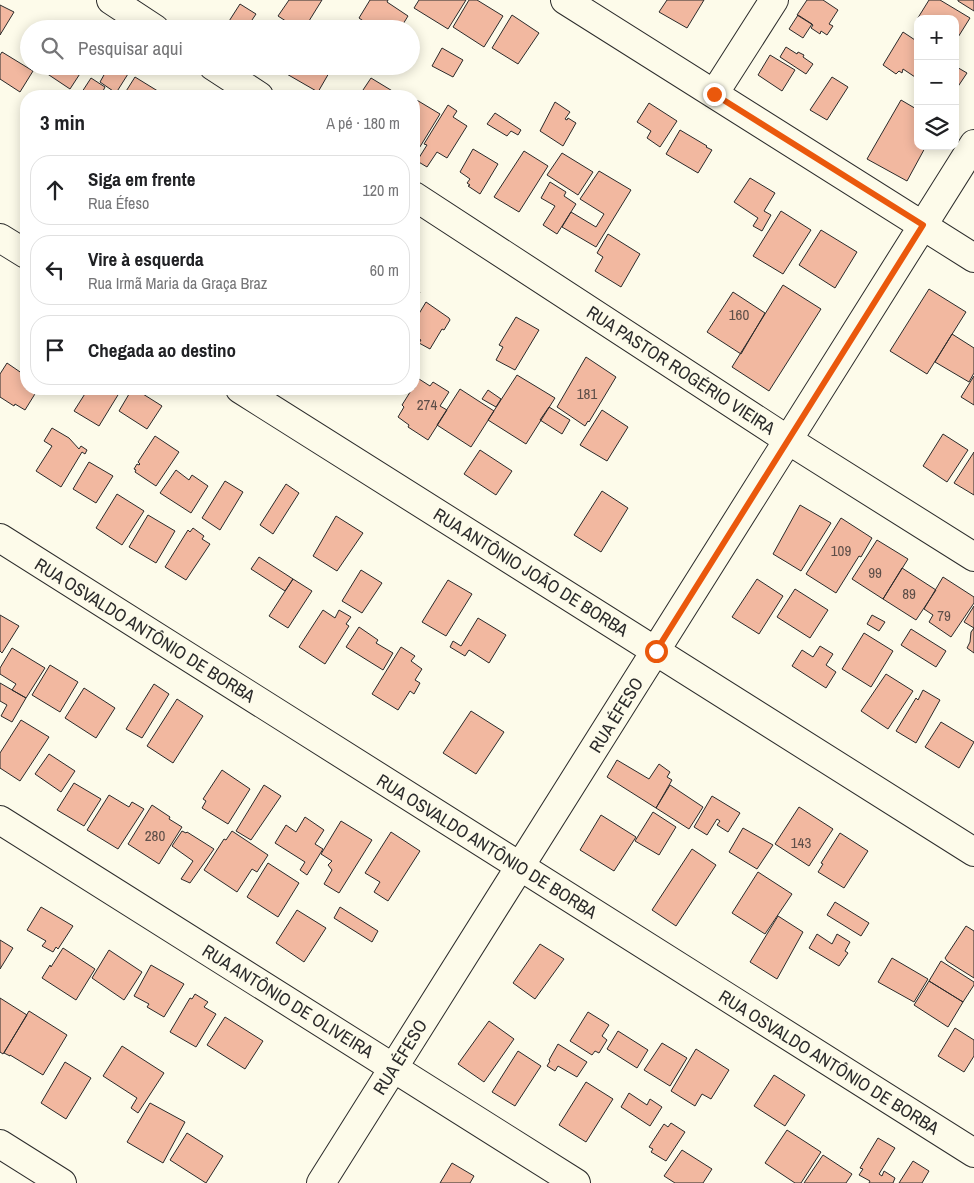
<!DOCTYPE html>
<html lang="pt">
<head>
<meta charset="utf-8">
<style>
  body { margin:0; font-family:"Archivo Narrow",sans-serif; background:#f6f6f6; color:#202124 }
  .controls { position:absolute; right:15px; top:15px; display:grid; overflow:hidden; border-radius:10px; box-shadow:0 2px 12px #0003 }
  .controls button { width:45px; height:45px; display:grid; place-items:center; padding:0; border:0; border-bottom:1px solid #e0e0e0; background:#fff; color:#202124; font:25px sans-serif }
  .stop { position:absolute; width:15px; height:15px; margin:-11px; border:4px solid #ea580c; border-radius:50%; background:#fff }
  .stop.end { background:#ea580c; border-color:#fff; box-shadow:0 1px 5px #0008 }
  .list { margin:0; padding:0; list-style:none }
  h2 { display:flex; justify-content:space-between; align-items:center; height:65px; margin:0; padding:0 20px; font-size:21px }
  h2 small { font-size:16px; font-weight:400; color:#757577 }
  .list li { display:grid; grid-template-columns:32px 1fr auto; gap:15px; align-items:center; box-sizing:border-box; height:70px; margin:0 10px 10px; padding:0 10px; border:1px solid #e0e0e0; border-radius:20px }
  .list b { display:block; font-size:19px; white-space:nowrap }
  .list p { margin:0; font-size:16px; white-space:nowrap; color:#757577 }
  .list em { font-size:16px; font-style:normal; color:#757577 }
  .icon { flex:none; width:28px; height:28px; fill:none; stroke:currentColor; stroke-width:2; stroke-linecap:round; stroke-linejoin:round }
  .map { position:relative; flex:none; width:974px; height:1183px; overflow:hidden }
  .search { position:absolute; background:#fff; box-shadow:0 2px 12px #0003; left:20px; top:20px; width:400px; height:55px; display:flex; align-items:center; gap:12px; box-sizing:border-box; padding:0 18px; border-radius:28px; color:#757577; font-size:19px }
  .panel { position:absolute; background:#fff; box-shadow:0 2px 12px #0003; left:20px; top:90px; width:400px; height:305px; border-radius:20px }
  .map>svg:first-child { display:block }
  .building { fill:#f2b8a0; stroke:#2b2b2b }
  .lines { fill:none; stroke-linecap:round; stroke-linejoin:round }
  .minor-casing { stroke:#2b2b2b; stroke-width:30 }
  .minor { stroke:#fdfbea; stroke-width:28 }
  .route { stroke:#ea580c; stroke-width:6 }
  .labels { text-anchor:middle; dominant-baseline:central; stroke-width:4; stroke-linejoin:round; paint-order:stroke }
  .number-label { font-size:15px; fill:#5d4e48 }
  .street-label { font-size:18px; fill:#2b2b2b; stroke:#fdfbea }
</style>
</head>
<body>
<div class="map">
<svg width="974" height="1183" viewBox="0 0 974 1183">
  <rect width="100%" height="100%" fill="#fdfbea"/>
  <path class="building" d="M 289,0 L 322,0 L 304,29 L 298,29 L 278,16 Z
    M 370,0 L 388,0 L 387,2 L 408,16 L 400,29 L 375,29 L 359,18 Z
    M 419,0 L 466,0 L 448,29 L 414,8 Z
    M 469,0 L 477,0 L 503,16 L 484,47 L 453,27 Z
    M 667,0 L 704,0 L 687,28 L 659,12 Z
    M 807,0 L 823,0 L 838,10 L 829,24 L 833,26 L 827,35 L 821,31 L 820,34 L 811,28 L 813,25 L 797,15 Z
    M 929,0 L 940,0 L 970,18 L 955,42 L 955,19 L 918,19 L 918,23 L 916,21 Z
    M 958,0 L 974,0 L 974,11 L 958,1 Z
    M 240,4 L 256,14 L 250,23 L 256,27 L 255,29 L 224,29 Z
    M 0,5 L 14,12 L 0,35 Z
    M 512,15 L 539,33 L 518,64 L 492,48 Z
    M 798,15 L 812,24 L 803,38 L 789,29 Z
    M 903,32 L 918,42 L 918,79 L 903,69 L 902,73 L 899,71 L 896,74 L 883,65 Z
    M 786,47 L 797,54 L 798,52 L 804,55 L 803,57 L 813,64 L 806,74 L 780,57 Z
    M 442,48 L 463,60 L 453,77 L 432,66 Z
    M 2,52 L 33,71 L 20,92 L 0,79 L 0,55 Z
    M 770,55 L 795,70 L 782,91 L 758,75 Z
    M 50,66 L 85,66 L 70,89 L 46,73 Z
    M 109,66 L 133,66 L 116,93 L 100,82 Z
    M 289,66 L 333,66 L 318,92 L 285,73 Z
    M 955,66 L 967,73 L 955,91 Z
    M 135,77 L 161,93 L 159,96 L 123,96 Z
    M 832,77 L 848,87 L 827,120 L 810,110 Z
    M 91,78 L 105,87 L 103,91 L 112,96 L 80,95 Z
    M 371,78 L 399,95 L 399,96 L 359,96 Z
    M 415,99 L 440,114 L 418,150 L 414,148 L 414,102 Z
    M 901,100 L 918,110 L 918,146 L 926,146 L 907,181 L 867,159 Z
    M 555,102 L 570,112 L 565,119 L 567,120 L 568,118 L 576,123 L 563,146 L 540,131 Z
    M 649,103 L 677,121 L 660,147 L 647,138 L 651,131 L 637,122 Z
    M 448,105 L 457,111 L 453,117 L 467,126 L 447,158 L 437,152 L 427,167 L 417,161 L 427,145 L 424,144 Z
    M 495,113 L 521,130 L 518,135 L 511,131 L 507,136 L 487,124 Z
    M 680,130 L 707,146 L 706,147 L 712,150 L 698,173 L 666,154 Z
    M 473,149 L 498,164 L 480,194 L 468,186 L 470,185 L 467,183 L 470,179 L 460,172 Z
    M 524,151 L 548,166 L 519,212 L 494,197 Z
    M 562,153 L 593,172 L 578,195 L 547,175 Z
    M 599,171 L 631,190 L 596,247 L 562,227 L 571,212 L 596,227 L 604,214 L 580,199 Z
    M 750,178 L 775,193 L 764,211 L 771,215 L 762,231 L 753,226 L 758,218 L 734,202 Z
    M 550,182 L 566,192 L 564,196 L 576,204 L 557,234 L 543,225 L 555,206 L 541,198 Z
    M 781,211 L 811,230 L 783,274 L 753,256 Z
    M 821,230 L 857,252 L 835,288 L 799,265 Z
    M 608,234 L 640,254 L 621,287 L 595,271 L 603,257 L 597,253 Z
    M 783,285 L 821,309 L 769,391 L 732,367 Z
    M 414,289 L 420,292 L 414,302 Z
    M 929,289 L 966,312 L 927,374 L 890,351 Z
    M 733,292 L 765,313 L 741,354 L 707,332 Z
    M 426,302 L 449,318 L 450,320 L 444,330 L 442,329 L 430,349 L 419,343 L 421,340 L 414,336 L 414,322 Z
    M 516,317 L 539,330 L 515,370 L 496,360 L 503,347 L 499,345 Z
    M 952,334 L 974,348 L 974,373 L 969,382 L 935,362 Z
    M 586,357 L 616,377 L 589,422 L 588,421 L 585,426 L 557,407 Z
    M 7,363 L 26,376 L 26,389 L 38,389 L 25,410 L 15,404 L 14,406 L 0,397 L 0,374 Z
    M 517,375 L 555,398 L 526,444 L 488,420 Z
    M 974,376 L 974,405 L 961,397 Z
    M 419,379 L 430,386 L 433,382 L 449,392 L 440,406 L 447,410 L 428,440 L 408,427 L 409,425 L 398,417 L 404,407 L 402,405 L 412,389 L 414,389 Z
    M 88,389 L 121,390 L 99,426 L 74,411 Z
    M 132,389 L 135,389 L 162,406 L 147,429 L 119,411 Z
    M 460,389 L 494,411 L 471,447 L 437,425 Z
    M 488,390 L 501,399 L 496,407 L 482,399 Z
    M 549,407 L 570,420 L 562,434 L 540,420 Z
    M 602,410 L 628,427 L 607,461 L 580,445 Z
    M 52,428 L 69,438 L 79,449 L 81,446 L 87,450 L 85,454 L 82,452 L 61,487 L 36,471 L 52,446 L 44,441 Z
    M 943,434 L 968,450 L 947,482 L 923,466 Z
    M 155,436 L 179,452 L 156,486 L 135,472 L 136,470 L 134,469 L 137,464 L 139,465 L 140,464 L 138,462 Z
    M 480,450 L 512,471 L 496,495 L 464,474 Z
    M 974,452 L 974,495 L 954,483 Z
    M 89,462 L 113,476 L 96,503 L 73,489 Z
    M 176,470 L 189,480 L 192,475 L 208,486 L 191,513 L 160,493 Z
    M 225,481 L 243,492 L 220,530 L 202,518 Z
    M 286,484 L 299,493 L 273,534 L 260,525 Z
    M 602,491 L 628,508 L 601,552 L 574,535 Z
    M 117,494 L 144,511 L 122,545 L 96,528 Z
    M 800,505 L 831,523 L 801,571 L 773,554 Z
    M 148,515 L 175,531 L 156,563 L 129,547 Z
    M 336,516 L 363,533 L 337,571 L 313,556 Z
    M 841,518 L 872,538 L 861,557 L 859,556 L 836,593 L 806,574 Z
    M 193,528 L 204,536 L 202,539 L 210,544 L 186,580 L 165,567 L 188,530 L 190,532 Z
    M 877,540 L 908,559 L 883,599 L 852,579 Z
    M 259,557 L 293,579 L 285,591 L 251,569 Z
    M 902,568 L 936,590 L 916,620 L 883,599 Z
    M 361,570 L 382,583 L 362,613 L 342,601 Z
    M 943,577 L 974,597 L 974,603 L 951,637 L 929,622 L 933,615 L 924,609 Z
    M 293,579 L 312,591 L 288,628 L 269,616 Z
    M 757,579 L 783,596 L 759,634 L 732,617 Z
    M 448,580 L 472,594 L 446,636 L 422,622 Z
    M 795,589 L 828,610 L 810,638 L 777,617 Z
    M 974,606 L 974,628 L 964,622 Z
    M 323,610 L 335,618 L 339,610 L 351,617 L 346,624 L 349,626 L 325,664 L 299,647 Z
    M 0,615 L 19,626 L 2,653 L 0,651 Z
    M 872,615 L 885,622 L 879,631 L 867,624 Z
    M 478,618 L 506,635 L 489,663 L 469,650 L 465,656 L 450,647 L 453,641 L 461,646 Z
    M 359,627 L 378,640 L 376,643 L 393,653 L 383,670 L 346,647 Z
    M 974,628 L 974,653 L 967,648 L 970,642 L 971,632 Z
    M 911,629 L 946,651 L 936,667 L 901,645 Z
    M 864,633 L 893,651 L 871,687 L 842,669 Z
    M 820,646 L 833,654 L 826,665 L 836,672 L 826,688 L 792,666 L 802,650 L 813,657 Z
    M 401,647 L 415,656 L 411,661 L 422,669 L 415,680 L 420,683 L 414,694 L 410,691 L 398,710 L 372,694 Z
    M 12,648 L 45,668 L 26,698 L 12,690 L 16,684 L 0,674 L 0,668 Z
    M 50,665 L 78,682 L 60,712 L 32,695 Z
    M 886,674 L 913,691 L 888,729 L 861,711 Z
    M 0,683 L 26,698 L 12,722 L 1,716 L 7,705 L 0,701 Z
    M 154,684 L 169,694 L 142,738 L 126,729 Z
    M 84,688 L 115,708 L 96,738 L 65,718 Z
    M 923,690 L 940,700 L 916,743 L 896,731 L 916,698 L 918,700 Z
    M 177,699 L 203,716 L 173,763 L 147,746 Z
    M 471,711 L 504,732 L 476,774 L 443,753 Z
    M 21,720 L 49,737 L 20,781 L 0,768 L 0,753 Z
    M 941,722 L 974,742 L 959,768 L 925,747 Z
    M 49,754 L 75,771 L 61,792 L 35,774 Z
    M 617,760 L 649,779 L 659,764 L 670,772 L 667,777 L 672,780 L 656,808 L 607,777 Z
    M 222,770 L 250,789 L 228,824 L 202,808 L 206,801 L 203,799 Z
    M 74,783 L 101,799 L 84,826 L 57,810 Z
    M 264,785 L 281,796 L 251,840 L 236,831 Z
    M 670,785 L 703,807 L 689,829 L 656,808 Z
    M 109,795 L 129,807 L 132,802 L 144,809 L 118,849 L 87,830 Z
    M 712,796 L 740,813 L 728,832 L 717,825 L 720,821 L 717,819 L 707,835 L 694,827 Z
    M 152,805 L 170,817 L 169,819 L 182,827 L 159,864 L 128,844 Z
    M 799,807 L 833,829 L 809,866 L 775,844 Z
    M 653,812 L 676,827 L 659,855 L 635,841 Z
    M 601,815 L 636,837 L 614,871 L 580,850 Z
    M 305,817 L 324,830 L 315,844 L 323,849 L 307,875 L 300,870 L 305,862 L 275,843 L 286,825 L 296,832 Z
    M 341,821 L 372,840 L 339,893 L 324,884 L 332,870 L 328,865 L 332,861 L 321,854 Z
    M 743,828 L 773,845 L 757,869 L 729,852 Z
    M 182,831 L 186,833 L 187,832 L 214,849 L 190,883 L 181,879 L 193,861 L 172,846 Z
    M 232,831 L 268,855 L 257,872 L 252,869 L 237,892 L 204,870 L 224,839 L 226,840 Z
    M 391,832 L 420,851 L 388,901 L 374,892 L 380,882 L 365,873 Z
    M 840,833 L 868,851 L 844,888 L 818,872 L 823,864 L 821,863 Z
    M 692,849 L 716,865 L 676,926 L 652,910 Z
    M 268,863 L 299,883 L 278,917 L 247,897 Z
    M 758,872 L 792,894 L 765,934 L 732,913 Z
    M 835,902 L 869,923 L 861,936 L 827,915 Z
    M 41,907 L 73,926 L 58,949 L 56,947 L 53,952 L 42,946 L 46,941 L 27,930 Z
    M 340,907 L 378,931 L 372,942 L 334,918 Z
    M 297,910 L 326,928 L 304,962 L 276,943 Z
    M 778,916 L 803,932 L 777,979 L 750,962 Z
    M 966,926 L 974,931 L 974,978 L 947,961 L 945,958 Z
    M 817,934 L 832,944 L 837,934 L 850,942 L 845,951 L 848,953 L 839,966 L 809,948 Z
    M 0,940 L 13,948 L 0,969 Z
    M 540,944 L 564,959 L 535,999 L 513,983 Z
    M 63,948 L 95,969 L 76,1000 L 42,978 L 50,965 L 51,967 Z
    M 109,950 L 142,972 L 124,1000 L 92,978 Z
    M 892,958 L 928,979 L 914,1002 L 878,982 Z
    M 941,961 L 974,982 L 974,985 L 963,1002 L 929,981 Z
    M 151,965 L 184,984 L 164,1017 L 147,1007 L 149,1004 L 134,996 Z
    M 929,981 L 963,1002 L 948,1027 L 914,1005 Z
    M 195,994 L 208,1002 L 204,1007 L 216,1014 L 196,1047 L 170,1032 L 190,998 L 192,999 Z
    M 0,998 L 27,1015 L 3,1054 L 0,1052 Z
    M 29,1011 L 67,1035 L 43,1075 L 10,1055 L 10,1056 L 4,1053 Z
    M 588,1012 L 609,1025 L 602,1036 L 607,1040 L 599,1053 L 595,1051 L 592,1055 L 570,1041 Z
    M 225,1017 L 263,1041 L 245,1069 L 207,1045 Z
    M 489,1021 L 514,1039 L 484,1082 L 458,1064 Z
    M 955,1028 L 974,1040 L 974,1056 L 964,1072 L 938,1056 Z
    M 618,1031 L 648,1050 L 637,1068 L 607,1049 Z
    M 662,1043 L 687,1058 L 670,1086 L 644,1070 Z
    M 558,1044 L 587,1062 L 577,1077 L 558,1066 L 555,1071 L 547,1066 L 550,1061 L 549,1060 Z
    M 122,1046 L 164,1073 L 138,1113 L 131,1108 L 137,1098 L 103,1076 Z
    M 696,1049 L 729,1070 L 711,1099 L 702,1094 L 695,1106 L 671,1091 Z
    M 518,1051 L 541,1066 L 515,1106 L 492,1092 Z
    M 65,1062 L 91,1078 L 66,1119 L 41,1103 Z
    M 774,1075 L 805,1095 L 785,1126 L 754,1106 Z
    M 586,1082 L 613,1099 L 586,1142 L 559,1125 Z
    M 629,1093 L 647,1105 L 650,1099 L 662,1107 L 650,1126 L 621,1107 Z
    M 150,1103 L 185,1122 L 163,1163 L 127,1142 Z
    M 671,1123 L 685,1132 L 666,1161 L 651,1152 L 653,1149 L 649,1147 L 664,1124 L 668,1127 Z
    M 787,1130 L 821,1152 L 801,1183 L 795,1183 L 765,1163 Z
    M 187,1133 L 223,1156 L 206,1183 L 170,1160 Z
    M 878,1138 L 895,1148 L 879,1174 L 882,1176 L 884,1171 L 895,1178 L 893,1183 L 869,1183 L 870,1181 L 859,1175 L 863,1169 L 860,1168 Z
    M 682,1150 L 712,1169 L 703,1183 L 675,1183 L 664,1176 Z
    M 823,1155 L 852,1174 L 846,1183 L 804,1183 Z
    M 913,1161 L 929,1171 L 922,1183 L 899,1183 Z
    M 452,1163 L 474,1176 L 470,1183 L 440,1183 Z"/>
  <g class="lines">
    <defs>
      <path id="minor" d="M 111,0 L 155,29
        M 565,0 L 974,258
        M 213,66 L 259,96
        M 714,94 L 774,0
        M 414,196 L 788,440 L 974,557
        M 0,238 L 26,254
        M 240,389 L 974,852
        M 0,538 L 974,1153
        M 0,820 L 576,1183
        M 0,1144 L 62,1183
        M 321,1183 L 974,144"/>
    </defs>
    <use href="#minor" class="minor-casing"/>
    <use href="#minor" class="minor"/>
  </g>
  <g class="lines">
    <path class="route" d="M 656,651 L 923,225 L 714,94"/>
  </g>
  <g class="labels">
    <g class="number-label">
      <text x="739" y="314">160</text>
      <text x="587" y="393">181</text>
      <text x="427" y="404">274</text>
      <text x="841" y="550">109</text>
      <text x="875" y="572">99</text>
      <text x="909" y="593">89</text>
      <text x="944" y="615">79</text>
      <text x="155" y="835">280</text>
      <text x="801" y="842">143</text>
    </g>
    <g class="street-label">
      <text transform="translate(681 370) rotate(33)">RUA PASTOR ROGÉRIO VIEIRA</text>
      <text transform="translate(531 572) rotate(32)">RUA ANTÔNIO JOÃO DE BORBA</text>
      <text transform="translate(145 630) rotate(32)">RUA OSVALDO ANTÔNIO DE BORBA</text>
      <text transform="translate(616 715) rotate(-58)">RUA ÉFESO</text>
      <text transform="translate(487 846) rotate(32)">RUA OSVALDO ANTÔNIO DE BORBA</text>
      <text transform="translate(288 1001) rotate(32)">RUA ANTÔNIO DE OLIVEIRA</text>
      <text transform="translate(400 1057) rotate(-58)">RUA ÉFESO</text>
      <text transform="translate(829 1062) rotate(32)">RUA OSVALDO ANTÔNIO DE BORBA</text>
    </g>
  </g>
</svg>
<div class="controls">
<button>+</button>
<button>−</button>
<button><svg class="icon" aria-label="layers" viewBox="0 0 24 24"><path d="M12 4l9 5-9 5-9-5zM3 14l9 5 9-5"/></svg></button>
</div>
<div class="stop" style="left:656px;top:651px"></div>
<div class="stop end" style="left:714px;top:94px"></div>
<div class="search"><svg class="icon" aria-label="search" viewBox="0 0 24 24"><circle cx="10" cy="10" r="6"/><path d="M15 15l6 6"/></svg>Pesquisar aqui</div>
<section class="panel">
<h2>3 min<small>A pé · 180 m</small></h2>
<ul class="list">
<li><svg class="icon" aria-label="ahead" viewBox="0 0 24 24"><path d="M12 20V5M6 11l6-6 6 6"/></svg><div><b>Siga em frente</b><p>Rua Éfeso</p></div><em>120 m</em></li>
<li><svg class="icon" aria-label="left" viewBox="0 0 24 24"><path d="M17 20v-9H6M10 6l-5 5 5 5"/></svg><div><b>Vire à esquerda</b><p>Rua Irmã Maria da Graça Braz</p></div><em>60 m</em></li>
<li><svg class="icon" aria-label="arrive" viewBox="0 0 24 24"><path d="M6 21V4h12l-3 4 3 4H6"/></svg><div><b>Chegada ao destino</b></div></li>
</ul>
</section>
</div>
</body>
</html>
